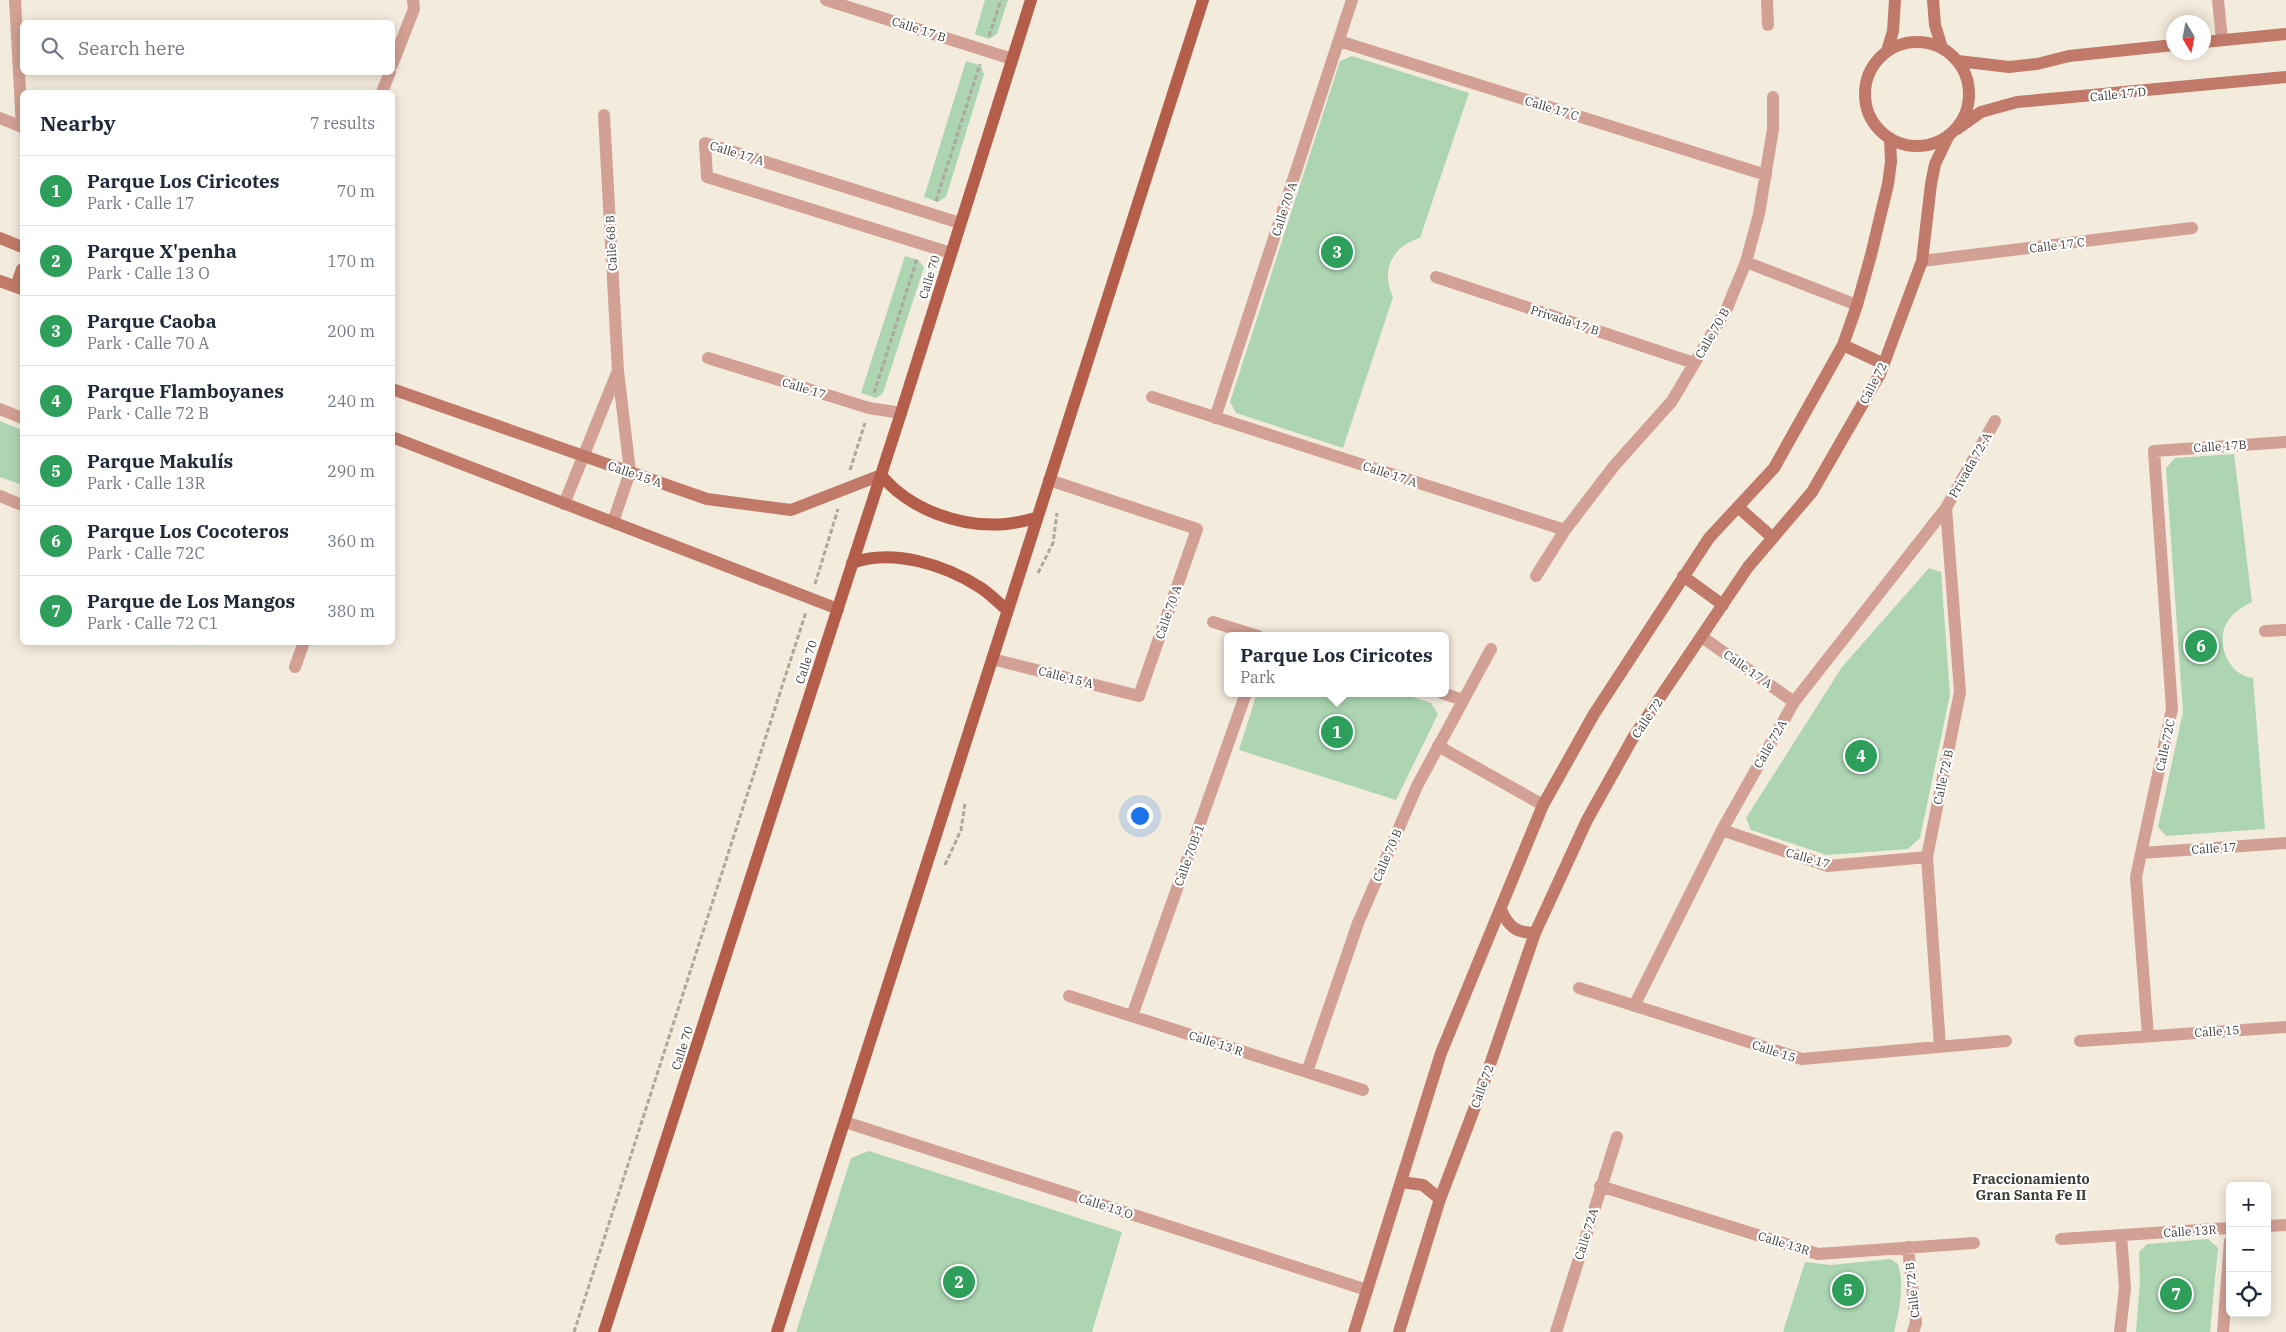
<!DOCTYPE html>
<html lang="en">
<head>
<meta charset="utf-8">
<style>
  body { margin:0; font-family:"IBM Plex Serif",serif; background:#f2f2f3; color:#1f2937 }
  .controls { position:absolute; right:15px; bottom:15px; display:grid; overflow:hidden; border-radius:8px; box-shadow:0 2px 12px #0003 }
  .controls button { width:45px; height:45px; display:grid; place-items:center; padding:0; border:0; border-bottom:1px solid #e0e1e3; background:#fff; color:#1f2937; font:25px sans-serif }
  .compass { position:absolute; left:2166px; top:15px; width:45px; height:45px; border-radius:50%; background:#fff; box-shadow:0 2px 12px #0003; rotate:170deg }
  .you { position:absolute; left:1139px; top:815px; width:18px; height:18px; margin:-12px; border:4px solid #fff; border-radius:50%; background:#1a73e8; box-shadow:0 0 0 8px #1a73e833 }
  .badge { display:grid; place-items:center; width:32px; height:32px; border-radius:50%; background:#0f766e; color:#fff; font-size:16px; font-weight:700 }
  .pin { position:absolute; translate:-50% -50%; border:2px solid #fff; box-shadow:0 1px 5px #0006 }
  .popup { position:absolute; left:1224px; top:632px; width:225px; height:65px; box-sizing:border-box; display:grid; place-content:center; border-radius:8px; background:#fff; filter:drop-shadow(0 1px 4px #0005); font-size:16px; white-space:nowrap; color:#747a83 }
  .popup b { font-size:19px; color:#1f2937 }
  .popup::after { content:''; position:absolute; left:50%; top:100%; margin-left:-10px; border:10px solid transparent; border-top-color:#fff }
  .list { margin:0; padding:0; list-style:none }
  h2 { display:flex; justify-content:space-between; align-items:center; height:65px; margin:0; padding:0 20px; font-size:21px }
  h2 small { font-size:16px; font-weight:400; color:#747a83 }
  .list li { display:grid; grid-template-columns:32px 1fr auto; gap:15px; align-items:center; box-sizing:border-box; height:70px; padding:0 20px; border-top:1px solid #e0e1e3 }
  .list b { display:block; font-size:19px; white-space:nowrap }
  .list p { margin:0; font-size:16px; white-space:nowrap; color:#747a83 }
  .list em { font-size:16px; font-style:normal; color:#747a83 }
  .icon { flex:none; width:28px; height:28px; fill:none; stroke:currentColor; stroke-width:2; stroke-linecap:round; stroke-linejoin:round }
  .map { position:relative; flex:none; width:2286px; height:1332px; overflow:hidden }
  .search { position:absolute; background:#fff; box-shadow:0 2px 12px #0003; left:20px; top:20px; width:375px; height:55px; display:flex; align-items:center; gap:12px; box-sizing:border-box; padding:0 18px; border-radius:8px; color:#747a83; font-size:19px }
  .panel { position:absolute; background:#fff; box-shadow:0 2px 12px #0003; left:20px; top:90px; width:375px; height:555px; border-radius:8px }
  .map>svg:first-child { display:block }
  .green { fill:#add5b2 }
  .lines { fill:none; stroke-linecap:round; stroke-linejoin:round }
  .path { stroke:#ada79c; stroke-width:3; stroke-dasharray:5 2.5; stroke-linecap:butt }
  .street { stroke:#d2a094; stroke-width:12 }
  .secondary { stroke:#c17a69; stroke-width:12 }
  .primary { stroke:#b45d4a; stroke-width:12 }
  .labels { text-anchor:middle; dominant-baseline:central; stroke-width:4.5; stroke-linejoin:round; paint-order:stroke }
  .street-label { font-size:12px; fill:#3f3c36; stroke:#fff }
  .neighbourhood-label { font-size:14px; font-weight:bold; fill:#3f3c36; stroke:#fff }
</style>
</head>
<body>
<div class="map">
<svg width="2286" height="1332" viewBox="0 0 2286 1332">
  <rect width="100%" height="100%" fill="#f3ebdc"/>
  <path class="green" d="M 985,0 L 1008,0 L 997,34 L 989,39 L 975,34 Z
    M 1352,56 L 1469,93 L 1420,238 C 1393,245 1380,271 1393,297 L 1343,448 L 1236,413 L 1230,402 L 1340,61 Z
    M 966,61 L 981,66 L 984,74 L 946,197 L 938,202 L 924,197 Z
    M 905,256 L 918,260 L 924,267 L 883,393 L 876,398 L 861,393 Z
    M 0,421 L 22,430 L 22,485 L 0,477 Z
    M 2234,454 L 2252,602 C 2242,607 2232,613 2226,624 C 2216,644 2229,676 2253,678 L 2265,829 L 2166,836 L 2158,827 L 2183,712 L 2166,468 L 2175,458 Z
    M 1929,568 L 1941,572 L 1950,695 L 1920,838 L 1908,849 L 1827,855 L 1751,830 L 1746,818 L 1842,667 Z
    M 1257,693 L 1400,693 L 1431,703 L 1438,714 L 1396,800 L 1239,750 Z
    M 869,1151 L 1122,1232 L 1092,1332 L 796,1332 L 851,1158 Z
    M 2208,1239 L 2218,1248 L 2210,1332 L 2136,1332 L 2140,1281 L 2139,1252 L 2147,1244 Z
    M 1890,1259 L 1898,1264 C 1905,1285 1899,1311 1894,1332 L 1783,1332 L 1805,1262 L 1831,1265 Z"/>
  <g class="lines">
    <path class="path" d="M 989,36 L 1001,0
      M 936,201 L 980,64
      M 874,393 L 917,259
      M 850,470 L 865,423
      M 1038,573 L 1053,543 L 1057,513
      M 815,584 L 838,509
      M 945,865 L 961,830 L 965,803
      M 574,1332 L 806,612"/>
    <path class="street" d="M 15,0 L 22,127
      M 826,0 L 1012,59
      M 1767,0 L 1768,25
      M 2218,0 L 2222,40
      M 1339,41 L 1766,175
      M 392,65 L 414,9 L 413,0
      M 382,92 L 390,72
      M 604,115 L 618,371 L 630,472 L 613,522
      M 0,118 L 22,127
      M 951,253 L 707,177 L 705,143 L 960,223
      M 1922,261 L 2192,228
      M 1746,262 L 1857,305
      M 1436,277 L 1694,363
      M 708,358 L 869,408 L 901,413
      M 1152,397 L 1565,530
      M 0,409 L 22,418
      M 1215,418 L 1352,0
      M 0,496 L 22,505
      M 564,504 L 617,373
      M 1536,576 L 1565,530 L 1614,466 L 1672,401 L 1727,308 L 1746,262 L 1759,214 L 1773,129 L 1773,97
      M 1213,622 L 1258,636
      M 2265,631 L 2286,630
      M 1702,637 L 1794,702
      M 992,659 L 1139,696 L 1197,529 L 1049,480
      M 295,667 L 304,642
      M 1442,693 L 1463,700
      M 1438,746 L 1543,805
      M 1722,830 L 1828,866 L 1927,857
      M 2141,853 L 2286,843
      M 1579,988 L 1802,1059 L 2006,1041
      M 1069,996 L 1363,1090
      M 1634,1006 L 1722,830 L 1794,702 L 1946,508 L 1995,421
      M 1132,1016 L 1246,693
      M 2148,1036 L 2136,877 L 2172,709 L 2154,451 L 2286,442
      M 2080,1041 L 2286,1027
      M 1940,1047 L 1927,857 L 1960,692 L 1946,508
      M 1307,1072 L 1358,923 L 1417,786 L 1491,649
      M 845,1122 L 1367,1290
      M 1600,1186 L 1818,1254 L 1974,1243
      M 2267,1226 L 2286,1225
      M 2061,1239 L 2230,1228
      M 1908,1247 L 1916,1323 L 1913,1332
      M 1556,1332 L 1617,1137
      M 2120,1332 L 2125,1288 L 2121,1235
      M 2223,1332 L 2230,1241"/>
    <path class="secondary" d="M 1933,0 L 1935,25 L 1942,48
      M 2204,42 L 2286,34
      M1865 94a52 52 0 1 1 104 0a52 52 0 1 1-104 0Z
      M 1887,51 L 1893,31 L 1895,0
      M 1958,61 L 2009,67 L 2037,64 L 2069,56 L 2174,45
      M 1957,129 L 1981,112 L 2017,102 L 2286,77
      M 0,238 L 22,247
      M 0,281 L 22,289
      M 16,287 L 22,269
      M 1843,345 L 1884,364
      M 392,389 L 707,499 L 791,510 L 881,475
      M 392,437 L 838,609
      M 1738,507 L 1773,538
      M 1683,576 L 1723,605
      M 1501,910 C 1509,927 1516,933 1535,933
      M 1401,1182 L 1423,1185 L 1440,1199
      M 1354,1332 L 1441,1053 L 1543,805 L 1594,714 L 1709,538 L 1774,468 L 1843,345 L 1857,305 L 1871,255 L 1888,184 L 1891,162 L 1890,138
      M 1399,1332 L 1440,1199 L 1481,1091 L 1535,933 L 1587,820 L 1634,736 L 1748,567 L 1812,492 L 1880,374 L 1922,261 L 1931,184 L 1935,164 L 1948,137"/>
    <path class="primary" d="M 881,475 C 910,510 961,528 1006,524 C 1017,523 1027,520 1037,518
      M 852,563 C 893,548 946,565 981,588 C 990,594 999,603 1007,610
      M 604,1332 L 901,413 L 1031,0
      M 777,1332 L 1203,0"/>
  </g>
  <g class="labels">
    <g class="street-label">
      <text transform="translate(919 29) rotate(18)">Calle 17 B</text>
      <text transform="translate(2118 94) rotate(-6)">Calle 17 D</text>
      <text transform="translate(1552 108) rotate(17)">Calle 17 C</text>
      <text transform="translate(737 153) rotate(17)">Calle 17 A</text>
      <text transform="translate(1284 209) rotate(-72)">Calle 70 A</text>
      <text transform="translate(611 243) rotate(-93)">Calle 68 B</text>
      <text transform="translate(2057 245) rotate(-7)">Calle 17 C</text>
      <text transform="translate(929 277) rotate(-73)">Calle 70</text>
      <text transform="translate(1565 320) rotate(18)">Privada 17 B</text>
      <text transform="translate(1712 333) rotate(-60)">Calle 70 B</text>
      <text transform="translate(1873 383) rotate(-63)">Calle 72</text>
      <text transform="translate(804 388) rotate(17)">Calle 17</text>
      <text transform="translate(2220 446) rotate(-4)">Calle 17B</text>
      <text transform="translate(1970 465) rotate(-60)">Privada 72-A</text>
      <text transform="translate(635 474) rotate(19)">Calle 15 A</text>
      <text transform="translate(1390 474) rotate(18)">Calle 17 A</text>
      <text transform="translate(1168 612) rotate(-71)">Calle 70 A</text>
      <text transform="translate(806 662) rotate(-72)">Calle 70</text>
      <text transform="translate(1748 669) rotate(35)">Calle 17 A</text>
      <text transform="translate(1066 677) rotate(14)">Calle 15 A</text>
      <text transform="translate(1647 718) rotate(-56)">Calle 72</text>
      <text transform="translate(1770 744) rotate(-60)">Calle 72A</text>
      <text transform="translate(2165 745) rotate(-78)">Calle 72C</text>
      <text transform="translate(1943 777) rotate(-78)">Calle 72 B</text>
      <text transform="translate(2214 848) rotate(-4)">Calle 17</text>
      <text transform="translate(1189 855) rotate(-70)">Calle 70B-1</text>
      <text transform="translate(1387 855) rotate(-67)">Calle 70 B</text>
      <text transform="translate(1808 858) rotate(16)">Calle 17</text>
      <text transform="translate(2217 1031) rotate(-4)">Calle 15</text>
      <text transform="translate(1216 1043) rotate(18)">Calle 13 R</text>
      <text transform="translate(682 1048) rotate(-72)">Calle 70</text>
      <text transform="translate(1774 1051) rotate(18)">Calle 15</text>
      <text transform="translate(1482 1086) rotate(-70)">Calle 72</text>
      <text transform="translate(1106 1206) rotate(18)">Calle 13 O</text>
      <text transform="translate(2190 1231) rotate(-4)">Calle 13R</text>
      <text transform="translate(1586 1234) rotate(-73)">Calle 72A</text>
      <text transform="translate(1784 1243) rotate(17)">Calle 13R</text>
      <text transform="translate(1912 1290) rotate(-96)">Calle 72 B</text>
    </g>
    <g class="neighbourhood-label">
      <text x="2031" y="1179">Fraccionamiento<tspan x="2031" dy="16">Gran Santa Fe II</tspan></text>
    </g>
  </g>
</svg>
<div class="controls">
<button>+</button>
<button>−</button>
<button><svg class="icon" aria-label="locate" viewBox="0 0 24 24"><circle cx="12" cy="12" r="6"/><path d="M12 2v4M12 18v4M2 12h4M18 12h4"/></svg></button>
</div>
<svg class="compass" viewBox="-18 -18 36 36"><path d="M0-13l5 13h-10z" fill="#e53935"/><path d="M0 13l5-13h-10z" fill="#747a83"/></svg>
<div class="you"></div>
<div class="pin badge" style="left:1337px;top:732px;background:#2e9e5b">1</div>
<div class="popup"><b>Parque Los Ciricotes</b>Park</div>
<div class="pin badge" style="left:959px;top:1282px;background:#2e9e5b">2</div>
<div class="pin badge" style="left:1337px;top:252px;background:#2e9e5b">3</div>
<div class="pin badge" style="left:1861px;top:756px;background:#2e9e5b">4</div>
<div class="pin badge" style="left:1848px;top:1290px;background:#2e9e5b">5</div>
<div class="pin badge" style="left:2201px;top:646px;background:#2e9e5b">6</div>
<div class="pin badge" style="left:2176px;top:1294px;background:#2e9e5b">7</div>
<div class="search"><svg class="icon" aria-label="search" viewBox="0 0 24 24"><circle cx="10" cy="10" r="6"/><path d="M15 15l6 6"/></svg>Search here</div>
<section class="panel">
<h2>Nearby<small>7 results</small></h2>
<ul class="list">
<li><span class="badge" style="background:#2e9e5b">1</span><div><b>Parque Los Ciricotes</b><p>Park · Calle 17</p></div><em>70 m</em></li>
<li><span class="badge" style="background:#2e9e5b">2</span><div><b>Parque X'penha</b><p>Park · Calle 13 O</p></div><em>170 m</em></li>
<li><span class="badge" style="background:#2e9e5b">3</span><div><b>Parque Caoba</b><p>Park · Calle 70 A</p></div><em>200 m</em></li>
<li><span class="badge" style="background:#2e9e5b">4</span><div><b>Parque Flamboyanes</b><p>Park · Calle 72 B</p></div><em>240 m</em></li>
<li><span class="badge" style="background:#2e9e5b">5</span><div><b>Parque Makulís</b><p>Park · Calle 13R</p></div><em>290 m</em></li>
<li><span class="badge" style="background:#2e9e5b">6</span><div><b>Parque Los Cocoteros</b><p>Park · Calle 72C</p></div><em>360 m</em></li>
<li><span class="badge" style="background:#2e9e5b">7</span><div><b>Parque de Los Mangos</b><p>Park · Calle 72 C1</p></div><em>380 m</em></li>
</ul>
</section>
</div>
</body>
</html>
